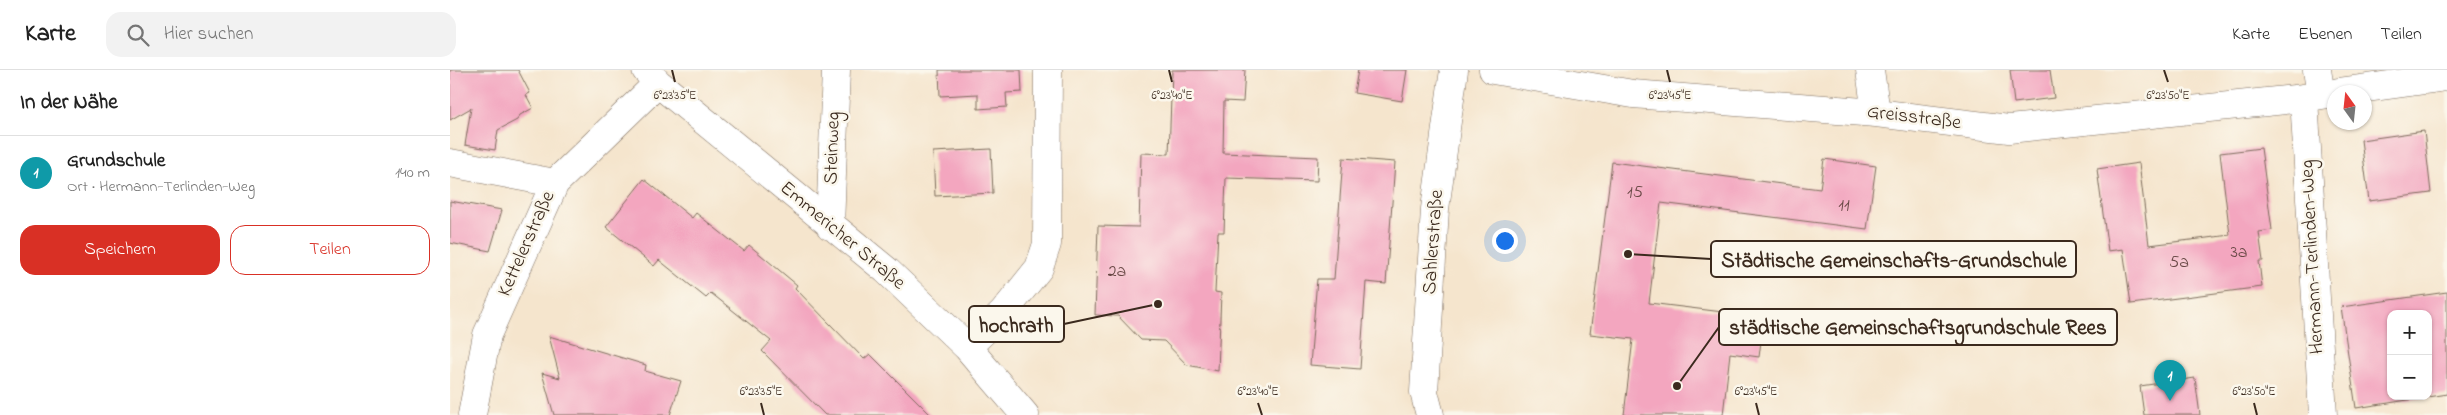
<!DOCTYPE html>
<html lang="de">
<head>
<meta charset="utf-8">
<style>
  body { margin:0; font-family:"Indie Flower",sans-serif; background:#f2f2f2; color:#222 }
  .controls { position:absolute; right:15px; bottom:15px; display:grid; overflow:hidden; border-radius:10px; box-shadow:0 1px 4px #0004 }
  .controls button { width:45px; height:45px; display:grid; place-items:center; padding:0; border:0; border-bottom:1px solid #e0e0e0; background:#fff; color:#222; font:25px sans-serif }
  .compass { position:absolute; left:1877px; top:15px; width:45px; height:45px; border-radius:50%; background:#fff; box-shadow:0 1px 4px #0004; rotate:345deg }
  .you { position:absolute; left:1054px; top:170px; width:18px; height:18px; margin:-12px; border:4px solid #fff; border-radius:50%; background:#1a73e8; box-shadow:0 0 0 8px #1a73e833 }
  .badge { display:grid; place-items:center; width:32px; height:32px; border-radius:50%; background:#d93025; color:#fff; font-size:16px; font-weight:700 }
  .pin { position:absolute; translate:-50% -41px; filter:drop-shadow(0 1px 2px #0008) }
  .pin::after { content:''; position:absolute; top:26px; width:18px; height:15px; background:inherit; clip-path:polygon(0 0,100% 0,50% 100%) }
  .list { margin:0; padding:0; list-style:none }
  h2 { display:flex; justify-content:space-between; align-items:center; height:65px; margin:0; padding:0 20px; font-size:21px }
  h2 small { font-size:16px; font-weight:400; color:#767676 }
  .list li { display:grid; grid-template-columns:32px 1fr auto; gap:15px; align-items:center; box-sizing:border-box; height:75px; padding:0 20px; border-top:1px solid #e0e0e0 }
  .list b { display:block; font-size:19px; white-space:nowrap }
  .list p { margin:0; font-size:16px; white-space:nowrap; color:#767676 }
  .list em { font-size:16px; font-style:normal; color:#767676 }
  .actions { display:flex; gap:10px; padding:15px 20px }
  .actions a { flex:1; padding:11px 0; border:1px solid #d93025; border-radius:15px; text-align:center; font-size:18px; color:#d93025 }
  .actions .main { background:#d93025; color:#fff }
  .icon { flex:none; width:28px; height:28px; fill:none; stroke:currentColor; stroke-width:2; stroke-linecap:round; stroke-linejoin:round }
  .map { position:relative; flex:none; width:1997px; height:345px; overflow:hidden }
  header { display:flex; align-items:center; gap:30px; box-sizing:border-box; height:70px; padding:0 25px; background:#fff; border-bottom:1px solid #e0e0e0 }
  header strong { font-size:24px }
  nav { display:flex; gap:28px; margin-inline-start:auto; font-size:18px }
  .search { width:350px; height:45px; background:#f2f2f2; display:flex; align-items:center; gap:12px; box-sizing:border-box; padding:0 18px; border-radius:15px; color:#767676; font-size:19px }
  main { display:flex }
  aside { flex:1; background:#fff }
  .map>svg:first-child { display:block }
  .building { fill:#f3a6bf; fill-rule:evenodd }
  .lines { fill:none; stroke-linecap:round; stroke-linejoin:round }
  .street-casing { stroke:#7c6b5b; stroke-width:29 }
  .street { stroke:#fff; stroke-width:28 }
  .ticks { fill:none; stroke:#3b2a1e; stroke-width:2 }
  .labels { text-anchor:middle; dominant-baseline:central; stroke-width:5; stroke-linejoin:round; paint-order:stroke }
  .number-label { font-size:18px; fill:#694946 }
  .street-label { font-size:20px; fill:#3b2a1e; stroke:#fbf7ec }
  .ticks-label { font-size:12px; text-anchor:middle; fill:#3b2a1e; stroke:#fbf7ec; stroke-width:5; stroke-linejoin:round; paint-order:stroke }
  .leader { fill:none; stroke:#3b2a1e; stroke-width:2 }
  .callout-dot { fill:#3b2a1e; stroke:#fbf7ec; stroke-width:2 }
  .callout { fill:#fbf7ec; stroke:#3b2a1e; stroke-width:2 }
  .callout-label { font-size:21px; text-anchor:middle; font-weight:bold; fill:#3b2a1e }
</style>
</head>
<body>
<header>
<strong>Karte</strong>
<div class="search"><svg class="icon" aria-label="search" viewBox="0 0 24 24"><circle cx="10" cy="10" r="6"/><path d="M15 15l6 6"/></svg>Hier suchen</div>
<nav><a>Karte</a><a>Ebenen</a><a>Teilen</a></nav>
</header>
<main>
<aside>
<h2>In der Nähe<small></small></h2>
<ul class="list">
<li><span class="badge" style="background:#0f9aa8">1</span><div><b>Grundschule</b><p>Ort · Hermann-Terlinden-Weg</p></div><em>140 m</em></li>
</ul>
<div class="actions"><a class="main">Speichern</a><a>Teilen</a></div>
</aside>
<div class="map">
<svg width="1997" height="345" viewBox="0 0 1997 345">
  <rect width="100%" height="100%" fill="#fbf7ec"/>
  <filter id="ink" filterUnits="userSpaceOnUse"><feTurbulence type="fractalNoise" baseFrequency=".02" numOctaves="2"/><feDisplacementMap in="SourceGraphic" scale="10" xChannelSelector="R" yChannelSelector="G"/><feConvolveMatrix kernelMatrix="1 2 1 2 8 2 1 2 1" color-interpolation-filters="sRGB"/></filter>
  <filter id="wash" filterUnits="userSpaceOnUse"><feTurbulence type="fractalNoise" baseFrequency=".0096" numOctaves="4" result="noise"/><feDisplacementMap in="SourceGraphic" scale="20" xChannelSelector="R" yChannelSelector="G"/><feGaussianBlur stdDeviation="1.12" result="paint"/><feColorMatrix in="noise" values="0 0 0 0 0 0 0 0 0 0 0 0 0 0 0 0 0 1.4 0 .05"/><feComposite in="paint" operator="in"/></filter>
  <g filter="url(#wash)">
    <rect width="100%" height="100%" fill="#f5e5cd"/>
    <g id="blocks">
      <path class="building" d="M 0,0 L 68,0 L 80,23 L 76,25 L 83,38 L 70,45 L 67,50 L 48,60 L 45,80 L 15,75 L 21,38 L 0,50 Z
        M 489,0 L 571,0 L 572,22 L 556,23 L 557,37 L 528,39 L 528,24 L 490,26 Z
        M 722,0 L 795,0 L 793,32 L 774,31 L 773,83 L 868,87 L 867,111 L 776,108 L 774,162 L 768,162 L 765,222 L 771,223 L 768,301 L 737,295 L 714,271 L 691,270 L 668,246 L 645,245 L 648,156 L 689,157 L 691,83 L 719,84 Z
        M 908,0 L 957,0 L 952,31 L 904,23 Z
        M 1560,0 L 1600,0 L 1604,28 L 1564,33 Z
        M 1974,61 L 1981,123 L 1919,131 L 1911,70 Z
        M 1811,78 L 1822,160 L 1809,162 L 1813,191 L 1809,191 L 1812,217 L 1681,234 L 1673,179 L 1658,181 L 1647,99 L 1689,93 L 1699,175 L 1749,169 L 1780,165 L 1770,83 Z
        M 541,79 L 543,123 L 485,126 L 483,82 Z
        M 893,88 L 945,92 L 936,214 L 916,212 L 910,299 L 860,295 L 867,209 L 884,209 Z
        M 1374,89 L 1426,96 L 1417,159 L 1211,133 L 1199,233 L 1314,247 L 1309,287 L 1280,283 L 1273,345 L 1174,345 L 1183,269 L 1140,264 L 1162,92 L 1370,119 Z
        M 194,109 L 242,148 L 246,143 L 294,181 L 299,175 L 347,215 L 345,218 L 414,289 L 420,284 L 481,345 L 375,345 L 312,281 L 321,271 L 261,223 L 256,228 L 209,190 L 204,196 L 156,157 Z
        M 0,131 L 52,140 L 40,181 L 0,173 Z
        M 1997,222 L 1997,324 L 1906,338 L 1891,237 ZM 1941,244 L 1978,244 L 1978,326 L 1941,326 Z
        M 99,266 L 196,295 L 195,301 L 231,311 L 220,345 L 104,345 L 92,303 L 110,308 Z
        M 1745,308 L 1750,345 L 1694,345 L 1690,316 Z"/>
    </g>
  </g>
  <g filter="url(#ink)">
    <use href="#blocks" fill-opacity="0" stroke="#7c6b5b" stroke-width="1"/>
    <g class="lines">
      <defs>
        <path id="street" d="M 196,0 L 208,13 L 436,200 L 517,277 L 575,345
          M 1043,0 L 1183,24 L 1426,43 L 1559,59 L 1854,28 L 1884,23
          M 1420,0 L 1426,43
          M 1867,0 L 1871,25
          M 1888,22 L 1997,7
          M 1854,28 L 1873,345
          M 0,93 L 105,113
          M 380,156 L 386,0
          M 517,277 L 553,243 L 589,198 L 597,174 L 598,0
          M 22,345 L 37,265 L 105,113 L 208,13
          M 980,345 L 974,322 L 985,139 L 1004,0"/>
      </defs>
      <use href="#street" class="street-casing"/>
      <use href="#street" class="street"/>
    </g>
  </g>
  <path class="ticks" d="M 222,0 L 225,12M 719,0 L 722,12M 1217,0 L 1220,12M 1714,0 L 1718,12M 311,333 L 314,345M 808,333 L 812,345M 1306,333 L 1309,345M 1804,333 L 1807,345"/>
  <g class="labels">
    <g class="number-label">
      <text x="1185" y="123">15</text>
      <text x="1394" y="136">11</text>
      <text x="1789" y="183">3a</text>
      <text x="1729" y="193">5a</text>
      <text x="667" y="202">2a</text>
    </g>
    <g class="street-label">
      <text transform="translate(1464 48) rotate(7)">Greisstraße</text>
      <text transform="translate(383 78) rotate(-88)">Steinweg</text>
      <text transform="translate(392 166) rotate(40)">Emmericher Straße</text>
      <text transform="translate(984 172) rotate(-86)">Sahlerstraße</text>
      <text transform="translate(77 174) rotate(-66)">Kettelerstraße</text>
      <text transform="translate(1863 187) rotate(-93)">Hermann-Terlinden-Weg</text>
    </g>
  </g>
  <g class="ticks-label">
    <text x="225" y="29">6°23'35"E</text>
    <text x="722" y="29">6°23'40"E</text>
    <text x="1220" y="29">6°23'45"E</text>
    <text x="1718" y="29">6°23'50"E</text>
    <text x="311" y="325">6°23'35"E</text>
    <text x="808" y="325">6°23'40"E</text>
    <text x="1306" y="325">6°23'45"E</text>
    <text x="1804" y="325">6°23'50"E</text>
  </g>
  <path class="leader" d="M1178 184L1261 189M708 234L614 254M1227 316L1269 257"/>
  <g class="callout-dot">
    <circle cx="1178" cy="184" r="5"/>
    <circle cx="708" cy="234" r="5"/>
    <circle cx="1227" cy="316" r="5"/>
  </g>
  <g class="callout">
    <rect x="1261" y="171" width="365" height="36" rx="5"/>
    <rect x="519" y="236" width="95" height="36" rx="5"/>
    <rect x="1269" y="239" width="398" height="36" rx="5"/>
  </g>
  <g class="callout-label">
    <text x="1444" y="197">Städtische Gemeinschafts-Grundschule</text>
    <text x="566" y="262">hochrath</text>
    <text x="1468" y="264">städtische Gemeinschaftsgrundschule Rees</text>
  </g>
</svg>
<div class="controls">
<button>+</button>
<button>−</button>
</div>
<svg class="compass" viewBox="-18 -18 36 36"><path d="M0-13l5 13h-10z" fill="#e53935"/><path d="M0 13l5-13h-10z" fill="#767676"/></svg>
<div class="you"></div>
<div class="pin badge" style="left:1720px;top:331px;background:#0f9aa8">1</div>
</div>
</main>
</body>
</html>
